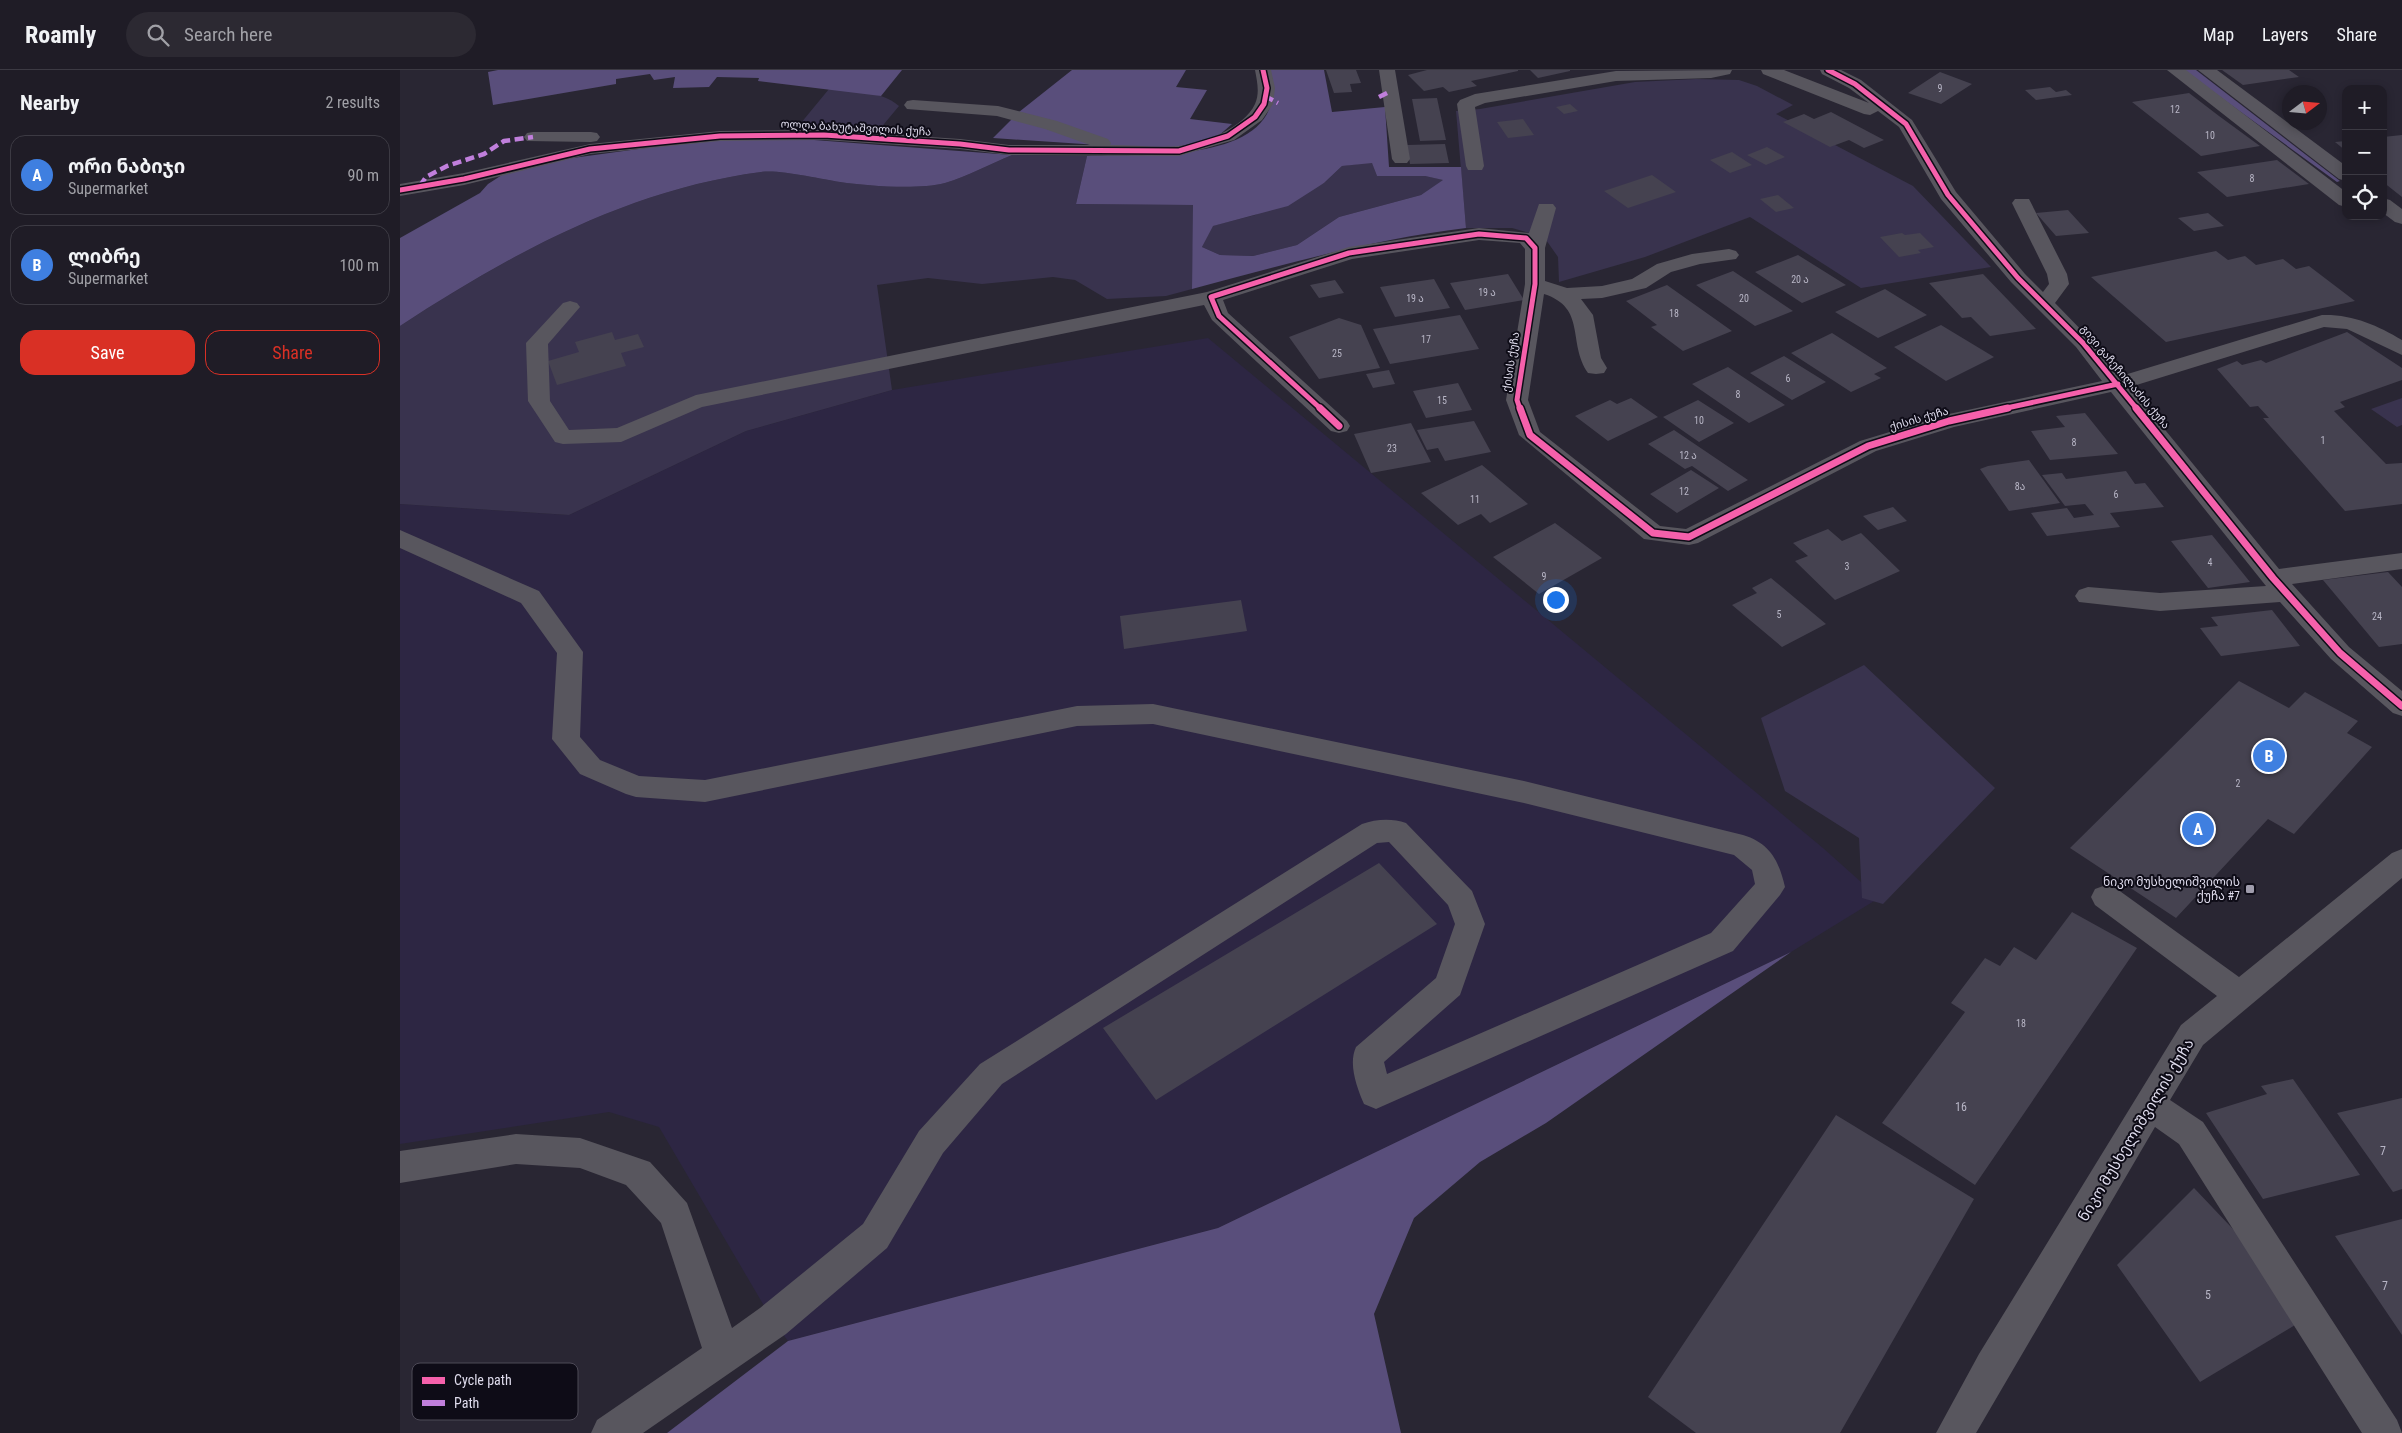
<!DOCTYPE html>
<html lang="en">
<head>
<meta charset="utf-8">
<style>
  body { margin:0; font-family:"Roboto Condensed","Noto Sans Georgian",sans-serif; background:#2c2932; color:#f1f3f6 }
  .controls { position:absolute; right:15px; top:15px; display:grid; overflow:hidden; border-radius:10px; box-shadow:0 2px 8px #0003 }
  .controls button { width:45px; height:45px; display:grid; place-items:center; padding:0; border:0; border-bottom:1px solid #3c3a43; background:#1f1c26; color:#f1f3f6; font:25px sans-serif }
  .compass { position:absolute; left:1882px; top:15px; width:45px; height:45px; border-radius:50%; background:#1f1c26; box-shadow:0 2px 8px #0003; rotate:74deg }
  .you { position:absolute; left:1155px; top:529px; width:18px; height:18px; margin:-12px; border:4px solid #fff; border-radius:50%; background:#1a73e8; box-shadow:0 0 0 8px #1a73e833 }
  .badge { display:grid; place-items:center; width:32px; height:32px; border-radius:50%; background:#d93025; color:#fff; font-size:16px; font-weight:700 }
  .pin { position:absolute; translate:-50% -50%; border:2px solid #fff; box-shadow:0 1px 5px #0006 }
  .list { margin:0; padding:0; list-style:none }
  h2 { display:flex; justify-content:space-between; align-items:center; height:65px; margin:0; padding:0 20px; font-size:21px }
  h2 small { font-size:16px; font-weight:400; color:#a1a1a7 }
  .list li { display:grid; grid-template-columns:32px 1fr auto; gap:15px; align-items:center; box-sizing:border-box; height:80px; margin:0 10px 10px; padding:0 10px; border:1px solid #3c3a43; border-radius:15px }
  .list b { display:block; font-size:19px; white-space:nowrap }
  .list p { margin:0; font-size:16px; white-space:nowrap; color:#a1a1a7 }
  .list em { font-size:16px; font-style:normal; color:#a1a1a7 }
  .actions { display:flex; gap:10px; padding:15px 20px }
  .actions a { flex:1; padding:11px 0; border:1px solid #d93025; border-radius:15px; text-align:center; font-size:18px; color:#d93025 }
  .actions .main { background:#d93025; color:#fff }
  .icon { flex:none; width:28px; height:28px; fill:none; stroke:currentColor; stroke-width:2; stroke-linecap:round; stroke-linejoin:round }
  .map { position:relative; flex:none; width:2002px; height:1363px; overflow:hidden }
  header { display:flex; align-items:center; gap:30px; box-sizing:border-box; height:70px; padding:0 25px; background:#1f1c26; border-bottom:1px solid #3c3a43 }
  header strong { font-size:24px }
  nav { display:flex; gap:28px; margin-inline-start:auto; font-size:18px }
  .search { width:350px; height:45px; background:#2c2932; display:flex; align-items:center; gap:12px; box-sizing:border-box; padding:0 18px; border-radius:28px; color:#a1a1a7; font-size:19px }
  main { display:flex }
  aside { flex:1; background:#1f1c26 }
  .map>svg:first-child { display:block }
  .built { fill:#2d2643 }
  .green { fill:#39334e }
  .forest { fill:#594e7b; fill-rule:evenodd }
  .building { fill:#454250 }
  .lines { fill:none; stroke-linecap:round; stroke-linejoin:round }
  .minor { fill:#58565e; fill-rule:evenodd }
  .quiet { stroke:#c07fdc; stroke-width:4.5; stroke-dasharray:9 4.5; stroke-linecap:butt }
  .cycleway-far1-casing { stroke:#0e0c17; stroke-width:8 }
  .cycleway-casing { stroke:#0e0c17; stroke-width:10 }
  .cycleway-far1 { stroke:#f560ab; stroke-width:5 }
  .cycleway { stroke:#f560ab; stroke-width:7 }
  .poi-dot { fill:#9f9cac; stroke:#0e0c17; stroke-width:2 }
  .labels { text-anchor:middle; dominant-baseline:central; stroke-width:4; stroke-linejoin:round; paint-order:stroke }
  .number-label { font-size:10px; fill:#b8b6c6 }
  .far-street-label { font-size:11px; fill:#dfdced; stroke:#0e0c17 }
  .poi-label { font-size:12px; fill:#dfdced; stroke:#0e0c17; text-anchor:end }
  .near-number-label { font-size:12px; fill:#b8b6c6 }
  .near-street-label { font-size:15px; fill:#dfdced; stroke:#0e0c17 }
  .key { fill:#0e0c17; stroke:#4d4a57; stroke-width:1 }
  .key-label { font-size:14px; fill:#dfdced }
</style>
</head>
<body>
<header>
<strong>Roamly</strong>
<div class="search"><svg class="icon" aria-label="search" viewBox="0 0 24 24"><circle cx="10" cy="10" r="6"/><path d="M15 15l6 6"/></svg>Search here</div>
<nav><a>Map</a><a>Layers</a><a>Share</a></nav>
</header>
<main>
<aside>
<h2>Nearby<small>2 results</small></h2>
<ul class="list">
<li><span class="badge" style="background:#3f7fe0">A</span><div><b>ორი ნაბიჯი</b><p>Supermarket</p></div><em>90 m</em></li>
<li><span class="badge" style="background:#3f7fe0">B</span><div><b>ლიბრე</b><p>Supermarket</p></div><em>100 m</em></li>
</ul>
<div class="actions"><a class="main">Save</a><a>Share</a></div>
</aside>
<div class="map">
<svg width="2002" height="1363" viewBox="0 0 2002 1363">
  <rect width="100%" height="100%" fill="#292633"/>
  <path class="built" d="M 808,268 L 1423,778 L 1479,828 L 1391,882 L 818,1158 L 388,1271 L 373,1251 L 259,1057 L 209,1042 L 0,1074 L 0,434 L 169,445 L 346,361 L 492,320 Z"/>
  <path class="green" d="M 1296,9 L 1339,10 L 1357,16 L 1393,35 L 1376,44 L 1513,116 L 1591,197 L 1461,218 L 1350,147 L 1245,187 L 1159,212 L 1158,187 L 1144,167 L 1112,158 L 1066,158 L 1056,41 L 1080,39 L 1235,12 Z
    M 429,19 C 452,22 481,20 499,36 L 479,60 L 396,59 Z
    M 612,85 L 687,86 L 676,134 L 794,135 L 792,219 L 766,226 L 707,229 L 675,210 L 653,207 L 582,214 L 528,208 L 477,215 L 492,320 L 346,361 L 169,445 L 0,434 L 0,256 C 110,184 229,119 361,102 C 378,99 421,109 440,112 C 468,116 518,120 545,113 C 568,106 590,94 612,85 Z
    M 972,92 L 977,106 L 1025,106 L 1044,110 L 1021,125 L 939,147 L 897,175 L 853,186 L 820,185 L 802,177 L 812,156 L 855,145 L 924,113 L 942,96 Z
    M 2002,328 L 2002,355 L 1997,357 L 1971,339 Z
    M 1464,595 L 1595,718 L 1483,834 L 1462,828 L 1459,768 L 1385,721 L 1361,648 Z"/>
  <path class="forest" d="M 98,0 L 502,0 L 481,26 L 358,11 L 359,8 L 317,7 L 309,17 L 273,18 L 275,7 L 254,10 L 250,4 L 216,9 L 216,14 L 93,35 L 88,2 Z
    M 672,0 L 786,0 L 776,17 L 807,20 L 790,49 L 832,54 L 816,68 L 773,78 L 743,78 L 593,68 L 619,42 Z
    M 870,0 L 924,0 L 932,42 L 985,37 L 989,97 L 1061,97 L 1066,158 C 973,169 883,195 792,219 L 793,135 L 676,134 L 687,86 C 735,84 855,93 871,34 C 874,22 874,12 870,0 ZM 972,93 L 977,106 L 1025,106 L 1043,110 L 1021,125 L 939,147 L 897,175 L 853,186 L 820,185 L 802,177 L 813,156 L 888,136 L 924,113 L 942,96 Z
    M 1783,0 L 1796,0 L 1940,111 L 1937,112 Z
    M 401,69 L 612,85 C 590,94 568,106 545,113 C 518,120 468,116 440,112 C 421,109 378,99 361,102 C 229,119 110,184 0,256 L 0,168 L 80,123 L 88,114 L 102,105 L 158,90 L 304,70 Z
    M 1391,882 L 1146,1053 L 1080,1092 L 1014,1148 L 974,1244 L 1001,1363 L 267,1363 L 388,1271 L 818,1158 Z"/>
  <path class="building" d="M 926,0 L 956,0 L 961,13 L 950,14 L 952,22 L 934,23 Z
    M 1027,0 L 1118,0 L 1118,1 L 1071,11 L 1077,16 L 1049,22 L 1043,17 L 1024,21 L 1008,5 Z
    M 1130,0 L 1170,0 L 1170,1 L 1138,8 Z
    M 1822,0 L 1889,0 L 1899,7 L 1843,15 Z
    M 1540,2 L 1572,14 L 1541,34 L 1508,23 Z
    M 1650,17 L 1656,22 L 1666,20 L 1672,25 L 1636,30 L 1625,20 Z
    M 1789,23 L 1819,46 L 1860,76 L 1801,86 L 1732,32 Z
    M 1037,28 L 1046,70 L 1020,71 L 1012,29 Z
    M 1170,34 L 1178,41 L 1164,44 L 1156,37 Z
    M 1431,42 L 1484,70 L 1464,78 L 1449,70 L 1430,77 L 1383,52 L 1404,44 L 1414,49 Z
    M 1123,49 L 1134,65 L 1108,68 L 1097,52 Z
    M 2002,65 L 2002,127 L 1983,112 L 1983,67 Z
    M 1946,71 L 1946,81 L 1935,72 Z
    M 1045,74 L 1049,93 L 1010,94 L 1007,75 Z
    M 1367,77 L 1385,87 L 1366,95 L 1347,85 Z
    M 1332,82 L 1352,95 L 1330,103 L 1310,90 Z
    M 1877,90 L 1909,114 L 1827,127 L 1797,102 Z
    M 1252,105 L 1276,122 L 1228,138 L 1204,121 Z
    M 1378,125 L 1394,138 L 1376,142 L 1360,129 Z
    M 1668,140 L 1689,163 L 1656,166 L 1636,143 Z
    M 1808,143 L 1824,156 L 1794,161 L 1778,148 Z
    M 1502,163 L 1505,165 L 1520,163 L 1534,177 L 1518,180 L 1521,183 L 1499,187 L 1480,167 Z
    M 1816,181 L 1828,190 L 1845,186 L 1856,195 L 1883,189 L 1896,199 L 1909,196 L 1955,231 L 1766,272 L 1691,207 Z
    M 1398,185 L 1446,215 L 1402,233 L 1355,202 Z
    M 1333,201 L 1393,241 L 1355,256 L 1296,215 Z
    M 1108,204 L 1124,230 L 1065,240 L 1050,213 Z
    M 1583,204 L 1636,259 L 1590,266 L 1571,247 L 1562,248 L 1529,213 Z
    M 1034,209 L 1050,238 L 995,247 L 980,217 Z
    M 935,210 L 944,223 L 919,228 L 910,215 Z
    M 1267,215 L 1332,261 L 1283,281 L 1251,257 L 1257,255 L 1226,231 Z
    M 1485,219 L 1527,245 L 1478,268 L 1435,242 Z
    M 1060,245 L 1079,279 L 990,294 L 973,259 Z
    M 939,248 L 961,255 L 980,298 L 919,309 L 889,267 Z
    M 1541,255 L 1594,287 L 1546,311 L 1494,277 Z
    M 212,262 L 215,270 L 238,264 L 244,277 L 221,283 L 226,296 L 157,315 L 148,291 L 179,282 L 175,272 Z
    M 1947,262 L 2002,298 L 2002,310 L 1940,332 L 1945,337 L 1934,341 L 1986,394 L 2002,393 L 2002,434 L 1945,441 L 1863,348 L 1869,348 L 1858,336 L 1850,337 L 1817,299 L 1837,291 L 1842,295 L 1861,290 L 1866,293 Z
    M 1432,263 L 1487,298 L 1474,304 L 1481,308 L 1451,322 L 1391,283 Z
    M 1384,286 L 1426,312 L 1392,330 L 1350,303 Z
    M 1328,297 L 1385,335 L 1349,353 L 1292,314 Z
    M 989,300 L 995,314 L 973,318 L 966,304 Z
    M 1058,313 L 1072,340 L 1026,348 L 1013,321 Z
    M 1231,328 L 1258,347 L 1208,371 L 1175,346 L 1210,330 L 1217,334 Z
    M 1298,330 L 1334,353 L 1299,372 L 1263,347 Z
    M 1685,343 L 1718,384 L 1650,390 L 1631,361 L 1665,357 L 1656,346 Z
    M 1074,351 L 1091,382 L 1045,391 L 1038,378 L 1027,380 L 1017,360 Z
    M 1011,353 L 1031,392 L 971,403 L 954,364 Z
    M 1274,360 L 1348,410 L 1328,421 L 1292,396 L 1285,399 L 1248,374 Z
    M 1629,390 L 1660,433 L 1609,441 L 1580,399 L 1588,396 Z
    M 1082,395 L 1128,434 L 1090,453 L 1081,444 L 1058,455 L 1021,423 Z
    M 1291,400 L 1319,418 L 1277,443 L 1250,424 Z
    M 1726,401 L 1735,414 L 1745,413 L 1764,437 L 1710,443 L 1720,457 L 1647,466 L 1631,443 L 1667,438 L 1674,448 L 1694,445 L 1685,434 L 1665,436 L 1642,405 L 1662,403 L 1666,409 Z
    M 1493,437 L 1507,451 L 1478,460 L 1463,446 Z
    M 1155,453 L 1202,488 L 1139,524 L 1093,487 Z
    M 1428,459 L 1442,471 L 1461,463 L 1500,501 L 1435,530 L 1395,491 L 1408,486 L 1393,473 Z
    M 1812,465 L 1850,512 L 1808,518 L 1771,471 Z
    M 1988,502 L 2002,517 L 2002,574 L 1979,577 L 1923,510 Z
    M 1371,508 L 1426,554 L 1382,577 L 1332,535 L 1357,523 L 1352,518 Z
    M 841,530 L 847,561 L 724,579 L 720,546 Z
    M 1872,540 L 1900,576 L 1821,586 L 1800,558 L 1818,556 L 1811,547 Z
    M 1839,611 L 1889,638 L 1905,622 L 1958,651 L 1947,663 L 1972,677 L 1894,764 L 1868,749 L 1776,848 L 1670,778 Z
    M 979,793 L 1037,854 L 756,1030 L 703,958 Z
    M 1672,842 L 1737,878 L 1575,1115 L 1482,1053 L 1565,942 L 1551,933 L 1585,888 L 1600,896 L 1614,877 L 1636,890 Z
    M 1893,1009 L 1960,1105 L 1863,1129 L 1806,1043 L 1867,1024 L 1861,1016 Z
    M 2002,1028 L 2002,1119 L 1993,1122 L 1937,1043 Z
    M 1436,1045 L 1574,1129 L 1440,1363 L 1296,1363 L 1248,1327 Z
    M 1794,1118 L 1850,1177 L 1895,1255 L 1800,1312 L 1717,1195 Z
    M 2002,1149 L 2002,1265 L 1935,1166 Z"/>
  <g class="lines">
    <path class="minor" d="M 855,0 L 871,0 L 875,18 L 873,34 L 862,50 L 834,70 L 779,86 L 609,85 L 560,79 L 424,70 L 320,71 L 190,84 L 64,115 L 0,126 L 0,114 L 64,103 L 190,74 L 320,61 L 424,60 L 560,69 L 609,75 L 690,75 L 645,59 L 597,46 L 507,39 L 504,35 L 507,31 L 513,30 L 598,36 L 657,51 L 708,69 L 711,73 L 710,75 C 732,75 757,78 779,76 C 804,73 844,58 855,34 C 860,23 857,11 855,0 Z
      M 979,0 L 995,0 L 1010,89 L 1007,93 L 995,93 L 992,89 Z
      M 1332,0 L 1330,4 L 1311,8 L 1216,11 L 1085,33 L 1075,37 L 1084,96 L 1082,100 L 1068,100 L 1066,96 L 1057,34 L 1060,30 L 1075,24 L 1216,1 Z
      M 1361,0 L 1384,0 L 1469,33 L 1449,18 L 1422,4 L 1420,0 L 1441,0 L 1461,10 L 1512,50 L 1556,122 L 1625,204 L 1643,222 L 1649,214 L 1647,204 L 1612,133 L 1615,129 L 1629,129 L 1667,204 L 1669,214 L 1655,233 L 1690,269 L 1721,306 L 1922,245 C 1952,244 1977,255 2002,270 L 2002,285 L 1947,259 L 1924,257 L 1730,317 L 1879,499 L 2002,483 L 2002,499 L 1892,514 L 1949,577 L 2002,621 L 2002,646 L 1993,643 L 1931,589 L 1880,532 L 1760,541 L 1679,532 L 1675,526 L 1679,520 L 1688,517 L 1760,523 L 1866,516 L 1711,322 L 1554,357 L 1476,381 L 1298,473 L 1289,475 L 1244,469 L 1119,365 L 1106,330 L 1125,214 L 1125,179 L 1120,173 L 1079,170 L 952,189 L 823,230 L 828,243 L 947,351 L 950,356 L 947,361 L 939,363 L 931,361 L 812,250 L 804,235 L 302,337 L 221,372 L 163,374 L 155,372 L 128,331 L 126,273 L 163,233 L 170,231 L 177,233 L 180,237 L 148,274 L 150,331 L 169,360 L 217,358 L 296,325 L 807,222 L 949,177 L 1079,158 L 1129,163 L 1139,134 L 1153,134 L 1156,138 L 1145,178 L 1145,211 L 1167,218 L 1202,216 L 1232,209 L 1257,194 L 1292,184 L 1329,179 L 1336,181 L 1339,185 L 1336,189 L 1300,194 L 1271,202 L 1246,218 L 1202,228 L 1181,229 L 1193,245 L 1201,288 L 1207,298 L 1204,303 L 1196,304 L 1188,303 C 1167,272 1187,238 1144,224 L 1128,330 L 1140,362 L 1260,456 L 1286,459 L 1460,371 L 1549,344 L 1702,311 L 1676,277 L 1611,212 L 1541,129 L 1499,57 L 1478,41 L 1470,45 L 1464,44 L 1363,4 Z
      M 1767,0 L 1786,0 L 1946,122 L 1946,137 L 1939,135 Z
      M 1798,0 L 1817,0 L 1946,96 L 1946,111 L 1939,109 Z
      M 133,62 L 191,62 L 197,63 L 200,67 L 197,71 L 191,72 L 127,71 L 124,67 L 127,63 Z
      M 1983,128 L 1990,130 L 2002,139 L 2002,154 L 1995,152 L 1983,143 Z
      M 0,460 L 139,521 L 183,582 L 180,667 L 200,690 L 239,706 L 305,710 L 677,636 L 753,634 L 1124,711 L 1343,765 C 1370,773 1379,791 1385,817 L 1380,825 L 1333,881 L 976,1039 L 964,1034 C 957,1018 948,994 956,977 L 1036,908 L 1055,854 L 1048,835 L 989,772 L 977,773 L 602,1014 L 543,1083 L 487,1178 L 386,1264 L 243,1363 L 191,1363 L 197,1350 L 302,1278 L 261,1153 L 226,1115 L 180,1098 L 116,1094 L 0,1113 L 0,1081 L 116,1064 L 180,1068 L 250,1092 L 287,1133 L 332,1258 L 360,1238 L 463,1154 L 519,1061 L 580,994 L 962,754 C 976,749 992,748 1006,753 L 1072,821 L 1085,854 L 1060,925 L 984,992 L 987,1004 L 1311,863 L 1355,814 L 1352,800 L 1334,785 L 1124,733 L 753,654 L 677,656 L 305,732 L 236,727 L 226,724 L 180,704 L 152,669 L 157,583 L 121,533 L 0,478 Z
      M 2002,779 L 2002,808 L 1803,975 L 1770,1030 L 1803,1052 L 1997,1350 L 2002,1363 L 1962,1363 L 1779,1074 L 1755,1057 L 1576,1363 L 1536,1363 L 1579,1284 L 1781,955 L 1817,926 L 1695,835 L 1691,827 L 1695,819 L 1706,815 L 1717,819 L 1839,907 L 1992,783 Z"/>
    <path class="quiet" d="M 865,26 L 878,33
      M 979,27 L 991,21
      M 20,116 L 26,107 L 47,96 L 84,84 L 104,71 L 133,67"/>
    <defs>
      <path id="cycleway-far1" d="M 1428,0 L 1455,14 L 1506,54 L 1548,125 L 1618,208 L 1683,273 L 1737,339
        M 0,120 L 64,109 L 190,79 L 320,66 L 424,65 L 560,74 L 609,80 L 779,81 L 828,66 L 855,47 L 864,34 L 867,18 L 863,0
        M 921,339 L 819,246 L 811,227 L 949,183 L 1079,164 L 1126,168 L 1135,178 L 1135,214 L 1117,330 L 1120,339
        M 1602,339 L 1718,314"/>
      <path id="cycleway" d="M 920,338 L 939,356
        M 1120,338 L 1130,365 L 1253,463 L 1289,467 L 1468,376 L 1549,351 L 1608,338
        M 1736,338 L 1873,508 L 1940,583 L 2002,636"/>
    </defs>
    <use href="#cycleway-far1" class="cycleway-far1-casing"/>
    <use href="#cycleway" class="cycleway-casing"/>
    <use href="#cycleway-far1" class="cycleway-far1"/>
    <use href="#cycleway" class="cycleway"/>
  </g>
  <rect class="poi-dot" x="1845" y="814" width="10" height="10" rx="2.5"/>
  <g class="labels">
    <g class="number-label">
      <text x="1540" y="18">9</text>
      <text x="1775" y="39">12</text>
      <text x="1810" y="65">10</text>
      <text x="1852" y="108">8</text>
      <text x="1400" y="209">20 ა</text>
      <text x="1087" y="222">19 ა</text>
      <text x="1015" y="228">19 ა</text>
      <text x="1344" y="228">20</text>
      <text x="1274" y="243">18</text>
      <text x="1026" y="269">17</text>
      <text x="937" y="283">25</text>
      <text x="1388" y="308">6</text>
      <text x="1338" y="324">8</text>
      <text x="1042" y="330">15</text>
      <text x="1299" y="350">10</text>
      <text x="1923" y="370">1</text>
      <text x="1674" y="372">8</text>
      <text x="992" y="378">23</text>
      <text x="1288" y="385">12 ა</text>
      <text x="1620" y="416">8ა</text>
      <text x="1284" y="421">12</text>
      <text x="1716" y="424">6</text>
      <text x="1075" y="429">11</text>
      <text x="1810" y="492">4</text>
      <text x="1447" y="496">3</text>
      <text x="1144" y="506">9</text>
      <text x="1379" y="544">5</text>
      <text x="1977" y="546">24</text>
      <text x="1838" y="713">2</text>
      <text x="1621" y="953">18</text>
    </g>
    <g class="far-street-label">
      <text transform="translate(456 58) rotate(3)">ოლღა ბახუტაშვილის ქუჩა</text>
      <text transform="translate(1111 292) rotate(-81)">ქისის ქუჩა</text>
      <text transform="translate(1725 307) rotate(50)">გივი გაჩეჩილაძის ქუჩა</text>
      <text transform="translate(1519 349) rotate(-16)">ქისის ქუჩა</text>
    </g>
    <g class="poi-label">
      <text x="1840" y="812">ნიკო მუსხელიშვილის<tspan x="1840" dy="14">ქუჩა #7</tspan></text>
    </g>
    <g class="near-number-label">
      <text x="1561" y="1037">16</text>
      <text x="1983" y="1081">7</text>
      <text x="1985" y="1216">7</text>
      <text x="1808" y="1225">5</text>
    </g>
    <g class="near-street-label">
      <text transform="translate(1736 1060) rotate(-59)">ნიკო მუსხელიშვილის ქუჩა</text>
    </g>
  </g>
  <rect x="12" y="1293" width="166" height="57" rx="8" class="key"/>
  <rect x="22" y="1307" width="23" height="7" fill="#f560ab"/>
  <rect x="22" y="1330" width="23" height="6" fill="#c07fdc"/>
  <g class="key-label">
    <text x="54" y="1315">Cycle path</text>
    <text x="54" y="1338">Path</text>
  </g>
</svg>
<div class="controls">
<button>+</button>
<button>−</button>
<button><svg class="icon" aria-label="locate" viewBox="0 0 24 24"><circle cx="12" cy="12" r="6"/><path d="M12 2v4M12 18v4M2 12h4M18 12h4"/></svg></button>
</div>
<svg class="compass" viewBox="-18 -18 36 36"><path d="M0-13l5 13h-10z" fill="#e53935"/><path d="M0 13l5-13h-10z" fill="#a1a1a7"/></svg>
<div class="you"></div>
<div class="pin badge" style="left:1798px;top:759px;background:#3f7fe0">A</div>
<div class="pin badge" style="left:1869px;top:686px;background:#3f7fe0">B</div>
</div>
</main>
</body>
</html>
